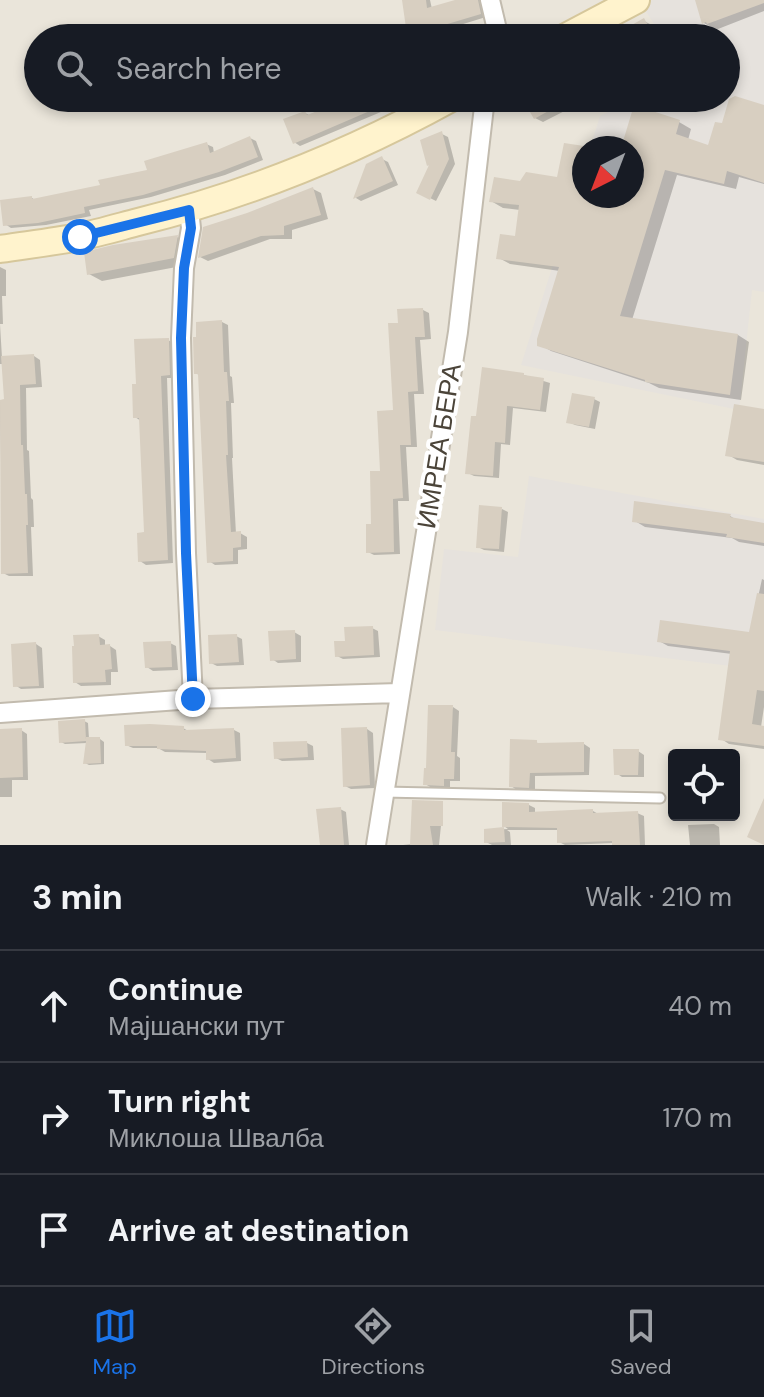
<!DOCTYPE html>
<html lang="en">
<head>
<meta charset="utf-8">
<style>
  body { margin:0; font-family:"DM Sans",sans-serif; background:#242831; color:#f1f3f6 }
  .controls { position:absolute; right:24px; bottom:24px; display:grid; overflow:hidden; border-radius:8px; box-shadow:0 4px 12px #0003 }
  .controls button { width:72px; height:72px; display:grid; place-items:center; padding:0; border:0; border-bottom:2px solid #363941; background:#171b24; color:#f1f3f6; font:40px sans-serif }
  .compass { position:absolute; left:572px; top:136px; width:72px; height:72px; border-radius:50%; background:#171b24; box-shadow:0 4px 12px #0003; rotate:222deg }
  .stop { position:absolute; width:24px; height:24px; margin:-18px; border:6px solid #1a73e8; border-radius:50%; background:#fff }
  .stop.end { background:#1a73e8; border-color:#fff; box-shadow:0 2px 8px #0008 }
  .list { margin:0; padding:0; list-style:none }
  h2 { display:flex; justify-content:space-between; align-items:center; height:104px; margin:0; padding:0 32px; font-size:34px }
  h2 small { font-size:26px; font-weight:400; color:#9ea1a6 }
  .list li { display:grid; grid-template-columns:52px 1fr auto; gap:24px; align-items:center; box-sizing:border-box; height:112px; padding:0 32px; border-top:2px solid #363941 }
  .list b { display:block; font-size:30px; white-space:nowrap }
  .list p { margin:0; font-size:26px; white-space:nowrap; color:#9ea1a6 }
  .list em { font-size:26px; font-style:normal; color:#9ea1a6 }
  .icon { flex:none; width:44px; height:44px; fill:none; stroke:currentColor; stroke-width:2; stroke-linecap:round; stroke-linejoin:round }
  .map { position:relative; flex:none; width:764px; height:845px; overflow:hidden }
  .search { position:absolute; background:#171b24; box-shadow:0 4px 12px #0003; left:24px; right:24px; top:24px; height:88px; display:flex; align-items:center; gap:20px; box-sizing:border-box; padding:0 28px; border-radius:44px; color:#9ea1a6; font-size:30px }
  .sheet { height:440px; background:#171b24 }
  nav { display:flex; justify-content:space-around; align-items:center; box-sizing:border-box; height:112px; border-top:2px solid #363941; background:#171b24; font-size:22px; color:#9ea1a6 }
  nav a { display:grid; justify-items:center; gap:4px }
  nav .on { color:#1a73e8 }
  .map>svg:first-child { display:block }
  .residential { fill:#eae5da; fill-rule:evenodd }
  .industrial { fill:#e6e2dd }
  .shadow { fill:#0003 }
  .building { fill:#d8cfc1 }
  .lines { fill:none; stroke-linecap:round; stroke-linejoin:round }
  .lane-casing { stroke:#c2bbae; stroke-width:13 }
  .street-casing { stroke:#c2bbae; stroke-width:22 }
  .secondary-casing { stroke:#d6c79b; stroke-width:30 }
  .lane { stroke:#fff; stroke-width:9 }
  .street { stroke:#fff; stroke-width:18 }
  .secondary { stroke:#fff3cd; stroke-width:26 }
  .route { stroke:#1a73e8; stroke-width:10 }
  .labels { text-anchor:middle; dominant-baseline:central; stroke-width:8; stroke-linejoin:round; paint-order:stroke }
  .street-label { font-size:26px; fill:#4b4439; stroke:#fff }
</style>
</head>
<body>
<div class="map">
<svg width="764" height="845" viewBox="0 0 764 845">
  <rect width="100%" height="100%" fill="#f6f3ec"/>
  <path class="residential" d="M 0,0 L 764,0 L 764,845 L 0,845 ZM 38,38 L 726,38 L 726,98 L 38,98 ZM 584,148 L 632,148 L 632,196 L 584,196 ZM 674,755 L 734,755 L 734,815 L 674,815 Z"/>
  <path class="industrial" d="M 653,0 L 764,0 L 764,292 L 752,290 L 739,410 L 521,365 L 584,168 L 584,196 L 632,196 L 632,148 L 590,148 L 600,116 L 635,98 L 726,98 L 726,38 L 663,38 L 642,5 Z
    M 529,476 L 764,519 L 764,670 L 435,630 L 444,549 L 518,557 Z"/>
  <path class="shadow" d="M 404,0 L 430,0 L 432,9 L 463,0 L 484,0 L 486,17 L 434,33 L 435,38 L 410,38 Z
    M 698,0 L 764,0 L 764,11 L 718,29 L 713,28 L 704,23 Z
    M 644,21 L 652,25 L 659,38 L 613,38 Z
    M 344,98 L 383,98 L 388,109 L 300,146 L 294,142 L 305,113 L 311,116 L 335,106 Z
    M 524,98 L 590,98 L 543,122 L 535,118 Z
    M 764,107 L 764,184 L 739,177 L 736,189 L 677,175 L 632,320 L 738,335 L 749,342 L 741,400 L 659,388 L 649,383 L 551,351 L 539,344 L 560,271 L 510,264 L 499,258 L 516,238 L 520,210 L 503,208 L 491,201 L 521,183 L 558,179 L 584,148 L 584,196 L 632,196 L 632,148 L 623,148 L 679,122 L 691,129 L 688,140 L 709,148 L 723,125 Z
    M 442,134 L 448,137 L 455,164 L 436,201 L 418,192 L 431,166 L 428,165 Z
    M 250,138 L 256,141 L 263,160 L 225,175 L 151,197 L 89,210 L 91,216 L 46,225 L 11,228 L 5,224 L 32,198 L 35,200 L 102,186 L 149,171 L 206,144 L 213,147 L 214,153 Z
    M 382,159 L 388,162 L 398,185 L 361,201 L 356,198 L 368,165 Z
    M 313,189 L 321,193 L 328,219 L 292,230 L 292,239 L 270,239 L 208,261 L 200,257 Z
    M 177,237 L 190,244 L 187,265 L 102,281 L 89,274 Z
    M 0,267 L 6,270 L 6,296 L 2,296 L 3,324 L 0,324 L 2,358 L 34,356 L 40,360 L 42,387 L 26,388 L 27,450 L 29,451 L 31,498 L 33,500 L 34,527 L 31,527 L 33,576 L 9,576 L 3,573 L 0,402 L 6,401 L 4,364 L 0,364 Z
    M 423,310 L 429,313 L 431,339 L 420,340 L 424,394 L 414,394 L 417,447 L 406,447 L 409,501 L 398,501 L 400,554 L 374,555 L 368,552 L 382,472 L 395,412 L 401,325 Z
    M 222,322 L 228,325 L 230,376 L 232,377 L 234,403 L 231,403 L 233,458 L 232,458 L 236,534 L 240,533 L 247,537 L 247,549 L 238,550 L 238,564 L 215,565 L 209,561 L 200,376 L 196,373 Z
    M 168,340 L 175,344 L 175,378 L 167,378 L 173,563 L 146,565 L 140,561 L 146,534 L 141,421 L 135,417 Z
    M 524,375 L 550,383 L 546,412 L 513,408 L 510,445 L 501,444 L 499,478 L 474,476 L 468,473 L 478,419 Z
    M 594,399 L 600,402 L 595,429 L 575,425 L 569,422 Z
    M 764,411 L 764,465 L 737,460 L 727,454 Z
    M 502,509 L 508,512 L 504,552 L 484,550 L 478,547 Z
    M 730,516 L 737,520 L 764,525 L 764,546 L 739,542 L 732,538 L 645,527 L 635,521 Z
    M 762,579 L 764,580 L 764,707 L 761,727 L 764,728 L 764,749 L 729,744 L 720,738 L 732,654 L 668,646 L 659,641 L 750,634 Z
    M 372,628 L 378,631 L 380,657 L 343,659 L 337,656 Z
    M 294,632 L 301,636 L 301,662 L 278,663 L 272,659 Z
    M 98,636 L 105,640 L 105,647 L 110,646 L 116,650 L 118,672 L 111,672 L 111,685 L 81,686 L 75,682 Z
    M 236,636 L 242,639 L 244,665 L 217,666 L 211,663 Z
    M 170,643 L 176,646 L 178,670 L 153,671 L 147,667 Z
    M 36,644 L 42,648 L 44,688 L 21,689 L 15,685 Z
    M 453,707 L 459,711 L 457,756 L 460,758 L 460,781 L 450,781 L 450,788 L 432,788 L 425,784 Z
    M 84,721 L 88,723 L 89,739 L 100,739 L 104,742 L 104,764 L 89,765 L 85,763 L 87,743 L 65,744 L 61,742 Z
    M 183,728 L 190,732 L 234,730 L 240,733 L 241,761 L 214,763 L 208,759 L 208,753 L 165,752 L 158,748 L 133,748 L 126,745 Z
    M 367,729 L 373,733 L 375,788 L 351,789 L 345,786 Z
    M 21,730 L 27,734 L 28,780 L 12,780 L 12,797 L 0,797 L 0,731 Z
    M 536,742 L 541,745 L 584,744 L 590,748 L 589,775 L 535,776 L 535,790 L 517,790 L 511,786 Z
    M 307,743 L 313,746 L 314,760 L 282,761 L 276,758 Z
    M 638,751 L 644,755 L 644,777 L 622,777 L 616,773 Z
    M 437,803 L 443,806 L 439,845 L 403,845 L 412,844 Z
    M 529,805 L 535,808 L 535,813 L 593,811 L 600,815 L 637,813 L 644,816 L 645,845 L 615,845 L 614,843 L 565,845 L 559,842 L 559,830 L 507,830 L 510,832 L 511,845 L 492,845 L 486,842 L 486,830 L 508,829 L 504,826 Z
    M 340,809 L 346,812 L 349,845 L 322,845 Z
    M 714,824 L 719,827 L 720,845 L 690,845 L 688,825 Z"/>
  <path class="building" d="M 402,0 L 426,0 L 427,8 L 455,0 L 478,0 L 481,14 L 424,31 L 425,32 L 407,35 Z
    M 695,0 L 764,0 L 764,3 L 707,24 L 706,22 L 702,24 Z
    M 644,18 L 655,38 L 609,38 Z
    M 735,96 L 764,105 L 764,183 L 727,171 L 724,184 L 665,170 L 620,316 L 738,334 L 730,395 L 645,382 L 645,380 L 537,346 L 537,339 L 559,267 L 496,259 L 500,234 L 515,236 L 519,205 L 489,202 L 494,177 L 520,181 L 526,172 L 557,177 L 564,143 L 584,146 L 584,196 L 632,196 L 632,148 L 621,148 L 634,105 L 680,120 L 676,134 L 708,145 L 715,122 L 722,123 L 729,99 Z
    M 333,98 L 400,98 L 293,144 L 283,119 L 305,111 L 307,115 L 333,105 Z
    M 522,98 L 572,98 L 534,119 Z
    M 442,131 L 449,159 L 430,200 L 416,193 L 429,165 L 427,166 L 420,140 Z
    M 250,136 L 258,157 L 219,172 L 143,195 L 84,207 L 85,213 L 38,223 L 3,226 L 0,200 L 32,196 L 32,199 L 100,185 L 98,180 L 147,170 L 144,161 L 207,142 L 210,153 Z
    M 382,156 L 393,181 L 353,199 L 366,164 Z
    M 313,187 L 321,215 L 284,226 L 284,235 L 261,236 L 198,258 L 203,227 L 247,213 Z
    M 178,235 L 174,258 L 87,275 L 84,252 L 113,245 Z
    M 423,308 L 425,337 L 415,337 L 418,391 L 408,392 L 411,445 L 400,445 L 403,498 L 393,499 L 394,552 L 366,553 L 366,524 L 371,524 L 370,471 L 380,471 L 377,411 L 393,410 L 388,323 L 398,323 L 397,309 Z
    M 222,320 L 224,372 L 227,372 L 229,401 L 226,401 L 228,455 L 226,455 L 231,532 L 241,531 L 241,547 L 233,548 L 233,561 L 207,563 L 198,374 L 194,374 L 193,337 L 196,337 L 196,322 Z
    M 169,338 L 170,375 L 161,376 L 168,560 L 138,562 L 137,533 L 144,532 L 139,418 L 133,418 L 132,384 L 136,384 L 134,339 Z
    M 34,354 L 36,384 L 20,385 L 21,445 L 23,445 L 25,494 L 27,494 L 28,525 L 26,525 L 28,573 L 1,574 L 0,400 L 4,399 L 1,356 Z
    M 482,367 L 524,373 L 524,375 L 544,378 L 540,410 L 507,406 L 505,443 L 495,442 L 493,476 L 465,474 L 471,416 L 476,416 Z
    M 572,393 L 595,397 L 589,427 L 566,423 Z
    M 734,404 L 764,409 L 764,462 L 725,456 Z
    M 634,501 L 731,514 L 730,517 L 764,523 L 764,543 L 726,537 L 727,534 L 632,522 Z
    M 479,505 L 502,507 L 499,549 L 476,548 Z
    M 757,593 L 764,594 L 764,691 L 757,690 L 752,724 L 764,726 L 764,746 L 718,740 L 730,651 L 657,642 L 660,620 L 749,632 Z
    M 373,626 L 374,655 L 335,657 L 334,641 L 345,641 L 344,627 Z
    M 295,630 L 296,659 L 270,661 L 268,631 Z
    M 99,634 L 100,645 L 110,644 L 112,669 L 105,670 L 106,682 L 73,683 L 72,646 L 74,646 L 73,635 Z
    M 237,634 L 239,662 L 209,664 L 208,635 Z
    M 171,641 L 172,667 L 145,668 L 143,642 Z
    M 36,642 L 39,686 L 13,687 L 11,644 Z
    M 428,705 L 453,705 L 451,752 L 455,752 L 454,779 L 444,779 L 444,786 L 423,785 L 424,768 L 426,768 Z
    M 85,719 L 86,740 L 86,737 L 100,737 L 101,763 L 83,764 L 86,741 L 59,743 L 58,721 Z
    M 150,724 L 184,726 L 184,730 L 234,728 L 236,758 L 206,760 L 206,751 L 157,749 L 157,746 L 125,746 L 124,725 Z
    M 367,727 L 370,785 L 343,787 L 341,728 Z
    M 22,728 L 23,777 L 0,778 L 0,729 Z
    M 510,739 L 537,740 L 537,743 L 584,742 L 584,772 L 530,773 L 529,788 L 509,787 Z
    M 307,741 L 308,757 L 274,759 L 273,742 Z
    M 613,749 L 639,749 L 638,775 L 614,775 Z
    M 764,798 L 764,845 L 747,837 Z
    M 412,800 L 443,801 L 443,826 L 430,826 L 433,845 L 410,845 Z
    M 502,802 L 529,803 L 529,812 L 593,809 L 593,813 L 638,811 L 640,845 L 612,845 L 612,841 L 557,843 L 557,828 L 502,827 Z
    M 341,807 L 344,845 L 320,845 L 316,809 Z
    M 504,827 L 505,842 L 484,843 L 484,829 Z"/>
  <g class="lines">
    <defs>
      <path id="lane" d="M 384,792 L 660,798"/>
      <path id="street" d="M 490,0 L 499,38
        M 189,210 L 191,228 L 184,268 L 181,338 L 186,553 L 193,699
        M 0,713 L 193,699 L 399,693
        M 376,845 L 458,332 L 485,98"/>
      <path id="secondary" d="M 564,38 L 636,0
        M 0,249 C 26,245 53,242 79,237 C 99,233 119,227 138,222 C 248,195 353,152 451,98"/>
    </defs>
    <use href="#lane" class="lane-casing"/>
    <use href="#street" class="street-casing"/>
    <use href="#secondary" class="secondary-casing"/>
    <use href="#lane" class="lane"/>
    <use href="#street" class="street"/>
    <use href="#secondary" class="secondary"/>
  </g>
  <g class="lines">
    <path class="route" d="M 80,237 L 189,210 L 191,228 L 184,268 L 181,338 L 186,553 L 193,699"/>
  </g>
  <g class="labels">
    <g class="street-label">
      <text transform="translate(439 446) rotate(-81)">ИМРЕА БЕРА</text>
    </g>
  </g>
</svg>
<div class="controls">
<button><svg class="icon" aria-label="locate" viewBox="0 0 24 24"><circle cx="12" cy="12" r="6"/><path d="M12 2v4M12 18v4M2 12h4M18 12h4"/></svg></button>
</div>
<svg class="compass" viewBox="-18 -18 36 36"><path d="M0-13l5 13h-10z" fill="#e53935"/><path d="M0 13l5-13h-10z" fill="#9ea1a6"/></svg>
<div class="stop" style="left:80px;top:237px"></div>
<div class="stop end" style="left:193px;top:699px"></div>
<div class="search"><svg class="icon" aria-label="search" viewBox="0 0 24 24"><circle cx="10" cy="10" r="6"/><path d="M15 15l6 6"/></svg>Search here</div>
</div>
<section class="sheet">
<h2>3 min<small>Walk · 210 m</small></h2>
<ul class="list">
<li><svg class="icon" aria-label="ahead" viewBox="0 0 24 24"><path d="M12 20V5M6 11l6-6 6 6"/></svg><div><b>Continue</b><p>Мајшански пут</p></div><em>40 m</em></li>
<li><svg class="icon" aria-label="right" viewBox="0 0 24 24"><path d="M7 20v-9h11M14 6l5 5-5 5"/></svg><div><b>Turn right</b><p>Миклоша Швалба</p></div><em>170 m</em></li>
<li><svg class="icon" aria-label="arrive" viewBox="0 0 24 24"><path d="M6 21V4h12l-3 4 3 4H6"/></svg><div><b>Arrive at destination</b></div></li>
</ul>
</section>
<nav>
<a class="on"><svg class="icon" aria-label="map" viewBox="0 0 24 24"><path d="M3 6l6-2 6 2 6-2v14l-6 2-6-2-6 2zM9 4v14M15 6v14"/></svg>Map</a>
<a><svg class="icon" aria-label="directions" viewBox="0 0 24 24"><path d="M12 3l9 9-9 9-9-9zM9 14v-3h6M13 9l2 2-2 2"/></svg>Directions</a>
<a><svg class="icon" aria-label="saved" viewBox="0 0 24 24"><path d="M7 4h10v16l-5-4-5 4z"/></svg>Saved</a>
</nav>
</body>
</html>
